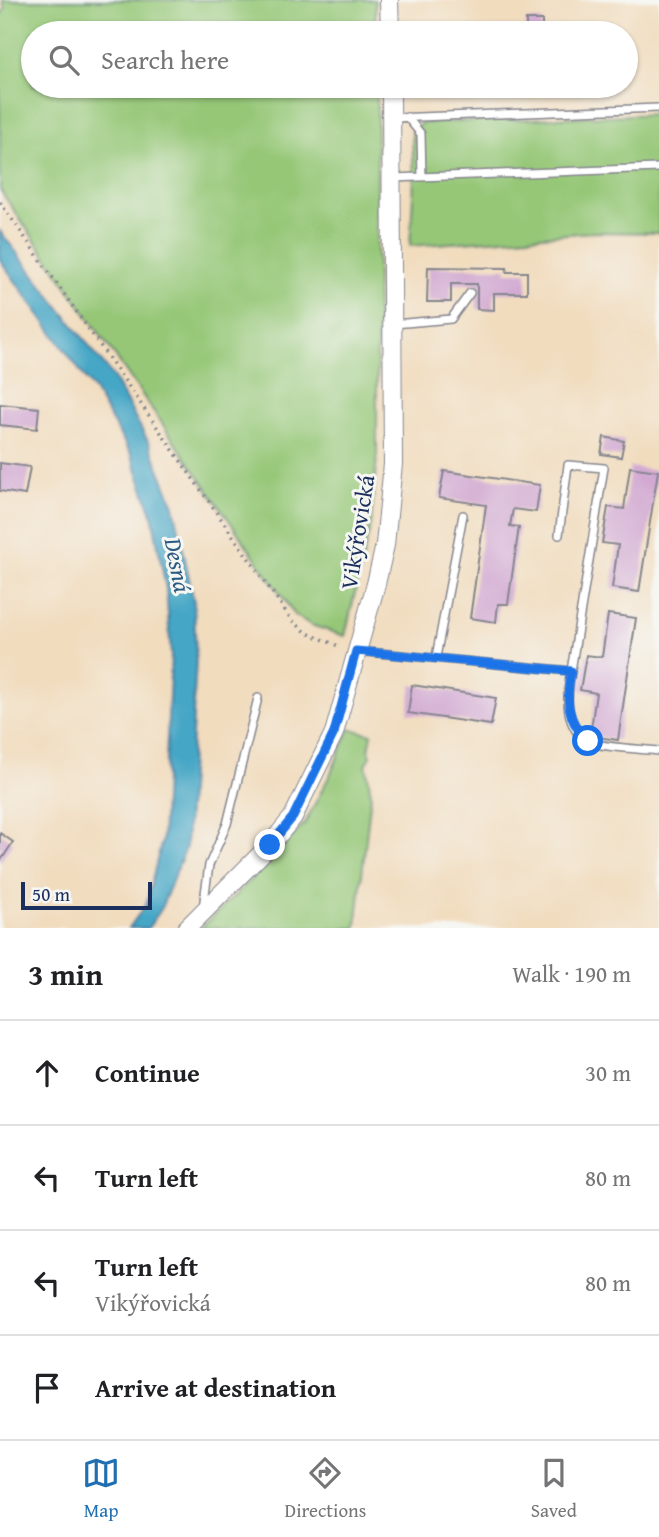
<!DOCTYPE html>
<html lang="en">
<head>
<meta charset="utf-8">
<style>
  body { margin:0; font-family:"Gentium Book Plus",serif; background:#f6f6f6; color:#202124 }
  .scale { position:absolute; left:21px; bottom:18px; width:131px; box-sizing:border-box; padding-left:7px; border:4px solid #1b2f5e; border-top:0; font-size:19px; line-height:24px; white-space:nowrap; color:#1b2f5e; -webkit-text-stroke:5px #f6f6f2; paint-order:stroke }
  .stop { position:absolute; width:21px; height:21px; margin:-16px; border:5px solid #1a73e8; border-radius:50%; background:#fff }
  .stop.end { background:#1a73e8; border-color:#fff; box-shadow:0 2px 7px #0008 }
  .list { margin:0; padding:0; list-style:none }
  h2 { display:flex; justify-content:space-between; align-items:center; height:91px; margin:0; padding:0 28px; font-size:30px }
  h2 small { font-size:23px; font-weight:400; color:#757577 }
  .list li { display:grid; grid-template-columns:46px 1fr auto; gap:21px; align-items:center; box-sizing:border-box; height:105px; padding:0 28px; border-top:2px solid #e0e0e0 }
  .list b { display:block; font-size:26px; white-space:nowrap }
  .list p { margin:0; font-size:23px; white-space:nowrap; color:#757577 }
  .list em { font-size:23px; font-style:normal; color:#757577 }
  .icon { flex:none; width:38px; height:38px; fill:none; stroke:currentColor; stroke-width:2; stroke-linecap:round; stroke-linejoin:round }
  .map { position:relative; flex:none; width:659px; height:928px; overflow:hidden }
  .search { position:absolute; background:#fff; box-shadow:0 2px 5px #0004; left:21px; right:21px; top:21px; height:77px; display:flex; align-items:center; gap:18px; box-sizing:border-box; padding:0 24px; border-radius:38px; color:#757577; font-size:26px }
  .sheet { height:511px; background:#fff }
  nav { display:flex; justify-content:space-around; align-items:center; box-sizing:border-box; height:98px; border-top:2px solid #e0e0e0; background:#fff; font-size:19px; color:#757577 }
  nav a { display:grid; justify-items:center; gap:4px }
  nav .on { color:#1f6fb2 }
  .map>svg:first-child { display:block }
  .green { fill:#95c777; stroke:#587b6a; stroke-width:2 }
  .water { fill:#45a6c5; stroke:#306a92; stroke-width:2 }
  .building { fill:#d2a9d2 }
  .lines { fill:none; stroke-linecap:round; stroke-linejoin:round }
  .service-casing { stroke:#86868e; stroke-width:10 }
  .tertiary-casing { stroke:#86868e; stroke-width:20 }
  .path { stroke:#86868e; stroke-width:3.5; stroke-dasharray:2 5; stroke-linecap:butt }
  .service { stroke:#fff; stroke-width:7 }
  .tertiary { stroke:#fff; stroke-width:18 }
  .route { stroke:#1a73e8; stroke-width:9 }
  .labels { text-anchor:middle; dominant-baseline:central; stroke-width:6; stroke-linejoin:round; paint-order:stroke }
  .street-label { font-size:23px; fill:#1b2f5e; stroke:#f6f6f2 }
  .water-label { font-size:24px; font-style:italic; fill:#2a5982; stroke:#f6f6f2 }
</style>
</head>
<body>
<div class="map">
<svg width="659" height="928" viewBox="0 0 659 928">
  <rect width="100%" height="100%" fill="#f6f6f2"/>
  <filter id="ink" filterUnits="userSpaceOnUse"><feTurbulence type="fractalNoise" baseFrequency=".0143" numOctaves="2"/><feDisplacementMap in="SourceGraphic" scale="14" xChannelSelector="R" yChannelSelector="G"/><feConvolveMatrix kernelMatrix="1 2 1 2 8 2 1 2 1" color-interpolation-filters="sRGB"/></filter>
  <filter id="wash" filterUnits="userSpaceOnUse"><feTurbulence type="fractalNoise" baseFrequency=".00686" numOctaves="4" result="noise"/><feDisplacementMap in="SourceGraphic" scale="28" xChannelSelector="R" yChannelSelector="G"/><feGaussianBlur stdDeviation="1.57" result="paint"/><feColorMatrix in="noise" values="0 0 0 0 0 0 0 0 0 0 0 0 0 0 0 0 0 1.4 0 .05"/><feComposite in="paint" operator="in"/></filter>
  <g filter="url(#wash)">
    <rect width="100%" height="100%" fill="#f1dcbe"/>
    <path class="green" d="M 2,0 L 375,0 L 376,33 L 33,33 L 33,86 L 377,86 L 377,457 L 371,523 L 345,636 L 311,625 L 295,615 L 0,190 L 0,16 L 5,9 Z
      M 659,114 L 659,233 L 593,232 L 410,246 L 414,178 L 412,132 L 421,123 Z
      M 350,729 L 372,734 L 369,750 L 371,756 L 366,764 L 371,794 L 356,928 L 201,928 L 265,866 L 305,823 L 330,775 Z"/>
    <path class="water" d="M 0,231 L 112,375 L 149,443 L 174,506 L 194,602 L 196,660 L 186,847 L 160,911 L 148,928 L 129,928 L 146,904 L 162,840 L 171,655 L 166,589 L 152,514 L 131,454 L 95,392 L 0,260 Z"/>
    <g id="blocks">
      <path class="building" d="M 526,20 L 542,20 L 542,33 L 526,33 Z
        M 411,86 L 431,86 L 430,95 L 412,95 Z
        M 428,267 L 507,268 L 506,272 L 527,272 L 527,293 L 494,293 L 494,310 L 477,309 L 477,284 L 451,284 L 451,302 L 427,302 Z
        M 0,404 L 39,408 L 37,429 L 0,425 Z
        M 604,437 L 624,441 L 621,457 L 601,454 Z
        M 0,463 L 30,467 L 25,495 L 0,491 Z
        M 630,467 L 658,471 L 639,592 L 612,588 L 618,545 L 602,543 L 608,507 L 624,509 Z
        M 444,471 L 540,485 L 536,512 L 513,509 L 510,526 L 519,527 L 508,604 L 498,604 L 496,622 L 470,618 L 486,505 L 439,498 Z
        M 608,614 L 636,618 L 618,740 L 590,736 L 596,693 L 580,690 L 586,655 L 602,657 Z
        M 412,685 L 496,698 L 491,725 L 408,713 Z
        M 0,833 L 13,842 L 0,862 Z"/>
    </g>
  </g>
  <g filter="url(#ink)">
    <use href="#blocks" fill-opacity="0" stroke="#86868e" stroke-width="2"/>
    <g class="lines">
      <defs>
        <path id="service" d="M 407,117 L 421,134 L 422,177
          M 392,118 L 659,108
          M 393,178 L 659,168
          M 394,324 L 451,319 L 470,293
          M 357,651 L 571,671 L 604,468 L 568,465 L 559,535
          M 436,657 L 463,515
          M 571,671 C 567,693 563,728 588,741 C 601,748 643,749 659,751
          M 203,908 L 209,865 L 227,824 L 258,698"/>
        <path id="tertiary" d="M 389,0 L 390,33
          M 187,928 L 270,845 L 293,817 L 334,733 L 376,584 L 385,545 L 393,464 L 391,86"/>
      </defs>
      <use href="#service" class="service-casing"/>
      <use href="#tertiary" class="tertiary-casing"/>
      <path class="path" d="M 0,202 L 291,619 L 307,633 L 341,647"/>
      <use href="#service" class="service"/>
      <use href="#tertiary" class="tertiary"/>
    </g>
  </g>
  <g class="lines" filter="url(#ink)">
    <path class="route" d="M 270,845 L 293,817 L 334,733 L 356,651 L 571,671 C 566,698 566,721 588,741"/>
  </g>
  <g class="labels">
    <g class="street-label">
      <text transform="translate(357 532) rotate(-81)">Vikýřovická</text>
    </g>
    <g class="water-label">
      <text transform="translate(178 565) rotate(79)">Desná</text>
    </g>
  </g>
</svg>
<div class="scale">50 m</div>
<div class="stop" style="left:588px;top:741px"></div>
<div class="stop end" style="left:270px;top:845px"></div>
<div class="search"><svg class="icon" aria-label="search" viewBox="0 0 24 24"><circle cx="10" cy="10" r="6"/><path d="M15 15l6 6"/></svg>Search here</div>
</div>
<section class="sheet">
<h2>3 min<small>Walk · 190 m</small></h2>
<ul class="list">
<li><svg class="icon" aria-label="ahead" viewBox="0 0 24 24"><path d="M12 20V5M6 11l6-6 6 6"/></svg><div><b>Continue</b></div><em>30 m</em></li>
<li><svg class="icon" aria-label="left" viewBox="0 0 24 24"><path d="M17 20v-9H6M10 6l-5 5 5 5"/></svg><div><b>Turn left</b></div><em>80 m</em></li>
<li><svg class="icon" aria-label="left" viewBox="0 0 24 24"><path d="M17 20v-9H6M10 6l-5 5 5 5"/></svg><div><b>Turn left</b><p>Vikýřovická</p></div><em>80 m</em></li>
<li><svg class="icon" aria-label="arrive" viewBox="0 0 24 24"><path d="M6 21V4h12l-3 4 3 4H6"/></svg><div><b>Arrive at destination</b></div></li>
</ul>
</section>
<nav>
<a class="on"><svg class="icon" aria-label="map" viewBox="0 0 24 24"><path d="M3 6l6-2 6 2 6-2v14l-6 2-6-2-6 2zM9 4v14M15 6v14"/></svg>Map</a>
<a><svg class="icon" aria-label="directions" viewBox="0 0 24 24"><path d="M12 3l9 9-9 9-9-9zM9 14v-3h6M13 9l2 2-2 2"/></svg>Directions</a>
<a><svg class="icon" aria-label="saved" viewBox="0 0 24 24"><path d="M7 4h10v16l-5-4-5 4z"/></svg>Saved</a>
</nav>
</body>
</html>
